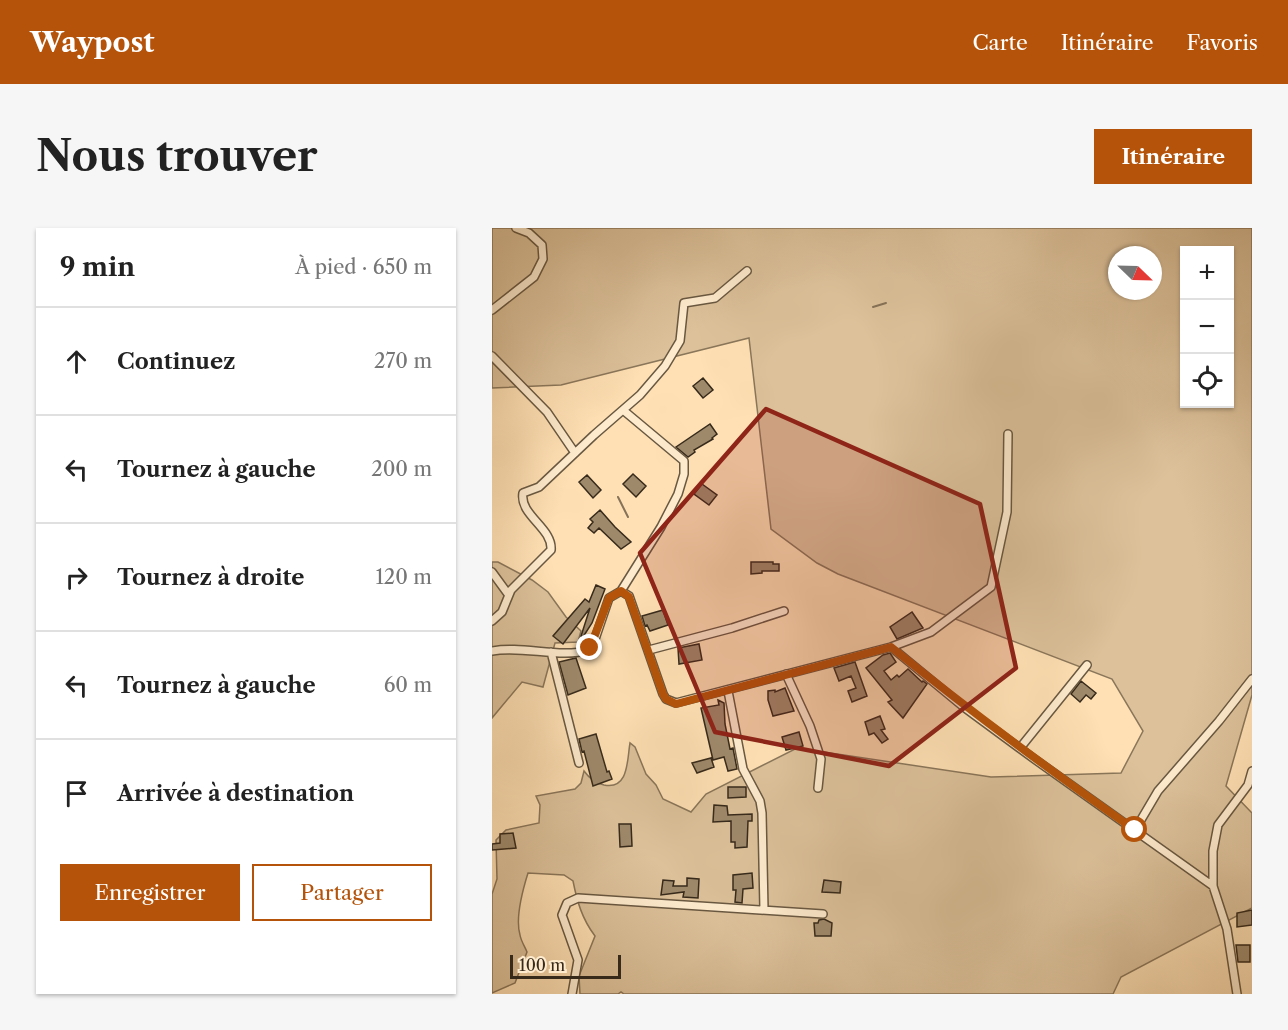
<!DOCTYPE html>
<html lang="fr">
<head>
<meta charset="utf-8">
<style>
  body { margin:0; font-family:"Libre Caslon Text",serif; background:#f6f6f6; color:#222 }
  .controls { position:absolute; right:18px; top:18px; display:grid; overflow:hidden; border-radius:0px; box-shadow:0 2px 4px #0004 }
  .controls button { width:54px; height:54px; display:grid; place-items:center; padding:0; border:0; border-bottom:2px solid #e0e0e0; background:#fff; color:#222; font:30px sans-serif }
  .compass { position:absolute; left:616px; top:18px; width:54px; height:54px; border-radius:50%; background:#fff; box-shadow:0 2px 4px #0004; rotate:113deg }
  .scale { position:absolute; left:18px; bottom:15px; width:111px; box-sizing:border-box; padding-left:6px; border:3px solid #372a1b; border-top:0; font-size:16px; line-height:21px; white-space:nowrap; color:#372a1b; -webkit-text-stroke:4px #feebce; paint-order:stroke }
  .stop { position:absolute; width:18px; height:18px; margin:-14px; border:4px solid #b45309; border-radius:50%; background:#fff }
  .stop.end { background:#b45309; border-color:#fff; box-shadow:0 2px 6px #0008 }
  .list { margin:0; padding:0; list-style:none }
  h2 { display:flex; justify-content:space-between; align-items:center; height:78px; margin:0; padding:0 24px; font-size:26px }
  h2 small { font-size:20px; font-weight:400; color:#767676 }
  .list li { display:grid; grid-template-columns:39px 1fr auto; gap:18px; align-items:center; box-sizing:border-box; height:108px; padding:0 24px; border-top:2px solid #e0e0e0 }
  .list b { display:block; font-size:22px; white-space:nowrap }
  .list em { font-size:20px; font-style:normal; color:#767676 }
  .actions { display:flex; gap:12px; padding:18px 24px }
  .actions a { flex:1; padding:14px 0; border:2px solid #b45309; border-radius:0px; text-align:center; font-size:21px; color:#b45309 }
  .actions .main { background:#b45309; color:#fff }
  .icon { flex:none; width:33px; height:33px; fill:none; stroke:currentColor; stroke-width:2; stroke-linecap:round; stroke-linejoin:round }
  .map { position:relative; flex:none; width:760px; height:766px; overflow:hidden; border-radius:0px }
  header { display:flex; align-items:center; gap:36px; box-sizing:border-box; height:84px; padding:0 30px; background:#b45309; color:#fff }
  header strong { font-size:28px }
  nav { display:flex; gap:33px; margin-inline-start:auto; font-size:21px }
  .intro { display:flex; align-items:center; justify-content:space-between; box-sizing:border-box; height:144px; padding:0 36px }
  h1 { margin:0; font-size:42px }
  .button { padding:15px 27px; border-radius:0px; background:#b45309; color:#fff; font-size:21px; font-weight:700 }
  main { display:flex; gap:36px; padding:0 36px }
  aside { flex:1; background:#fff; border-radius:0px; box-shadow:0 2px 4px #0004 }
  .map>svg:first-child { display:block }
  .green { fill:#dcc19a; stroke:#8a765a; stroke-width:1.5; fill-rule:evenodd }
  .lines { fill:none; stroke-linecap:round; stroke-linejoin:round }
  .stream { stroke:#867258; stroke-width:2 }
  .building { fill:#9e896b; stroke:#372a1b; stroke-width:1.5 }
  .street-casing { stroke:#695841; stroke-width:10 }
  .street { stroke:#feebce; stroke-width:7 }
  .route { stroke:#b45309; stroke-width:8 }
  .marked { fill:#8f2418; fill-opacity:0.2; stroke:#8f2418; stroke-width:4.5; stroke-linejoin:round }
</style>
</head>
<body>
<header>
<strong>Waypost</strong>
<nav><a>Carte</a><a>Itinéraire</a><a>Favoris</a></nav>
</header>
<div class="intro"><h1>Nous trouver</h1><a class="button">Itinéraire</a></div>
<main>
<aside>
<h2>9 min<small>À pied · 650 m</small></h2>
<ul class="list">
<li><svg class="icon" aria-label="ahead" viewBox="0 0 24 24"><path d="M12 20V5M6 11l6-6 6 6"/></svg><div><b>Continuez</b></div><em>270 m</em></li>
<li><svg class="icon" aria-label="left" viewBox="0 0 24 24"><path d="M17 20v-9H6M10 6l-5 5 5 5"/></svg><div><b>Tournez à gauche</b></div><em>200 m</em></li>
<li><svg class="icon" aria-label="right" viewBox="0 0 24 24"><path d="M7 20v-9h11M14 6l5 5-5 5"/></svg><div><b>Tournez à droite</b></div><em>120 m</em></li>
<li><svg class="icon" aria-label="left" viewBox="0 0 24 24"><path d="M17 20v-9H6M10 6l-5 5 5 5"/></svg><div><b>Tournez à gauche</b></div><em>60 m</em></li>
<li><svg class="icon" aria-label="arrive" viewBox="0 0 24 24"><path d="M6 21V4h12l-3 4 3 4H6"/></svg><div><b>Arrivée à destination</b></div></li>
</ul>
<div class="actions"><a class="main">Enregistrer</a><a>Partager</a></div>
</aside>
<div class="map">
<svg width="760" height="766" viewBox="0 0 760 766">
  <rect width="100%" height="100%" fill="#fee0b4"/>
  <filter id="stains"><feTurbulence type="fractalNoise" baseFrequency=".00333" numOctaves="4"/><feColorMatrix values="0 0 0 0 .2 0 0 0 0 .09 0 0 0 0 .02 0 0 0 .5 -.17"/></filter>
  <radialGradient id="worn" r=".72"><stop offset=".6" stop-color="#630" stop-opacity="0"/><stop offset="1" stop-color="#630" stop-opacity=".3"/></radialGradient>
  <path class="green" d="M 0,0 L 760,0 L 760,467 L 734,558 L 760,585 L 760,680 L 629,749 L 621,766 L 132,766 L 129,764 L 126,766 L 88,766 L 87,748 L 103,708 C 90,691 85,673 81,653 L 72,647 L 36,645 C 31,661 23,690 28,707 C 29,713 33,719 35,724 L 23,755 L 0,765 L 0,666 L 5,651 L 4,612 L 14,602 L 47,595 L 48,577 L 44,568 L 83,561 L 89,555 L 92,543 C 97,550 104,555 112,557 C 137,562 135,532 138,515 L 143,519 L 154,546 L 164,557 L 171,571 L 199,584 L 214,566 L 305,520 L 499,549 L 629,545 L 651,503 L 620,451 L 346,346 L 325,335 L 279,301 L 257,110 L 69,157 L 0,160 ZM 692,22 L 738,22 L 738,176 L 692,176 ZM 625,27 L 661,27 L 661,63 L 625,63 Z
    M 0,334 L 6,334 L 40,352 L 56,364 L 74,389 L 89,403 L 86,414 L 63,415 L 51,459 L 30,454 L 0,490 Z"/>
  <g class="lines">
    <path class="stream" d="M 381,79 L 394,75
      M 126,269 L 136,289"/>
  </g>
  <path class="building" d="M 211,150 L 221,162 L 211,170 L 201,158 Z
    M 218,196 L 225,206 L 220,210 L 221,211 L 202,222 L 203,224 L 196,229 L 184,219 Z
    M 141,246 L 154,258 L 144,269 L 131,256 Z
    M 95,247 L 109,262 L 101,270 L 87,254 Z
    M 210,256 L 225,267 L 217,277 L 202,266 Z
    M 108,282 L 123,299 L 139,314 L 129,321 L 107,300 L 102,305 L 96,300 L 101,294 L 98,291 Z
    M 259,334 L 281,334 L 281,336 L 287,336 L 287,343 L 270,343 L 270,345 L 259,346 Z
    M 104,357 L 113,361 L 100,395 L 91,409 L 89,408 L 98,380 L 71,416 L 61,408 L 93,371 L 97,374 Z
    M 171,382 L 176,397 L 158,403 L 155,397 L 153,398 L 150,388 Z
    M 420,384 L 431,400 L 405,411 L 398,399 Z
    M 207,416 L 210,432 L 187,436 L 186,420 Z
    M 398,425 L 404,434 L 392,443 L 399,452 L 405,447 L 407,449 L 416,441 L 430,454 L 431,453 L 435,456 L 411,490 L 396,474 L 400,472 L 374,440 L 391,427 Z
    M 84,430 L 94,460 L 76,467 L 67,434 Z
    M 363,434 L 375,468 L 360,474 L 356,463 L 364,460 L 359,448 L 347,453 L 342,440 Z
    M 589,453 L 604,465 L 599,471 L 594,467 L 588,474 L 579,466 Z
    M 293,460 L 302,483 L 281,488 L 276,472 L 276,463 L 283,462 L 283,464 Z
    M 226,472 L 232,475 L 233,496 L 238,521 L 241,520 L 245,541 L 236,543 L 232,529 L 221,532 L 209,480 L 227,477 Z
    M 388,488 L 393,501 L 389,502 L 396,511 L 390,515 L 382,505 L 377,507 L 373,494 Z
    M 307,504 L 311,518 L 294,522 L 290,509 Z
    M 104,506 L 115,544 L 117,543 L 120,551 L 101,558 L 92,523 L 90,524 L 87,511 Z
    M 219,530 L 222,539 L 205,545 L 200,535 Z
    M 236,559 L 254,559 L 254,569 L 236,570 Z
    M 222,577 L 235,578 L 236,587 L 260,586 L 260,593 L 256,593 L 255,619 L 243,620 L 243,614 L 239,614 L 239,593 L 221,594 Z
    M 127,596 L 139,596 L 140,618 L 128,619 Z
    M 21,605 L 24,620 L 0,622 L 0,616 L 8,615 L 8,606 Z
    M 260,645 L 261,660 L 251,661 L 250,675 L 243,674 L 244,662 L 241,662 L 241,647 Z
    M 195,650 L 207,651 L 206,670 L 191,669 L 192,664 L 169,667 L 171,652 L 182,653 L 181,658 L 195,658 Z
    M 332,652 L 349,654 L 348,665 L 330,664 Z
    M 760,682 L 760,697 L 745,699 L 745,685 Z
    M 327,692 L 332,691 L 340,695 L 339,708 L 323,708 L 322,695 L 326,695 Z
    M 744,717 L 758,717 L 758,734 L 746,734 Z"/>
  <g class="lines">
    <defs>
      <path id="street" d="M 0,82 L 42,49 L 51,31 L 50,17 L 37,5 L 24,0
        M 0,128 L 55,184 L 83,225
        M 0,344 L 16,366
        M 129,363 L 137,368 L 171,466 L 174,471 L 184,475 L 399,419 L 439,404 L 499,359 L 515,284 L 516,206
        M 0,393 L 10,384 L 19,362 L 59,322 C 61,300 27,287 31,265 L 47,259 L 102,207 L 148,167 L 173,138 L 188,113 L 192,75 L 223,70 L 255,43
        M 399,419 L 473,480 L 541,530 L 721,658
        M 157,422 L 240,400 L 292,383
        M 0,423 C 30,417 69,431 96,422 L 101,417 L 117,370 L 129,363 L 169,299 L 186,266 L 192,246 L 192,233 L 131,182
        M 59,424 L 87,535
        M 294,446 L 318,498 L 329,531 L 326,560
        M 236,463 L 251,541 L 268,573 L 270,585 L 272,682
        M 528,520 L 595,437
        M 643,602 L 666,563 L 727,493 L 760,451
        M 80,766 L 86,732 L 70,687 L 75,675 L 86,670 L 331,686
        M 745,766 L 735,701 L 721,658 L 721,623 L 726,597 L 756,557 L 760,543"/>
    </defs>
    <use href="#street" class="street-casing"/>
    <use href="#street" class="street"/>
  </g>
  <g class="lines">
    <path class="route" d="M 98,420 L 117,370 L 129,363 L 137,369 L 171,466 L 174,471 L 184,476 L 399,419 C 478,483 559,543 643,602"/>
  </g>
  <path class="marked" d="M 274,181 L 488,276 L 524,440 L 397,538 L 223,504 L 148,325 Z"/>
  <rect width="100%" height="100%" filter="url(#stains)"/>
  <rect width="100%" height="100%" fill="url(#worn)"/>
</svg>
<div class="controls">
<button>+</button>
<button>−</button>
<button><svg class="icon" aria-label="locate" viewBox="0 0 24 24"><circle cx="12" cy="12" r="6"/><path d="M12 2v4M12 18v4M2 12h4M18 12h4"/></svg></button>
</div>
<svg class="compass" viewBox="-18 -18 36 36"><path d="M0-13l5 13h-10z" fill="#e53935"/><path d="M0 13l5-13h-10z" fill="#767676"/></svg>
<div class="scale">100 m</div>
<div class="stop" style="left:643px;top:602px"></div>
<div class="stop end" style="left:98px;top:420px"></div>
</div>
</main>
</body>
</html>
